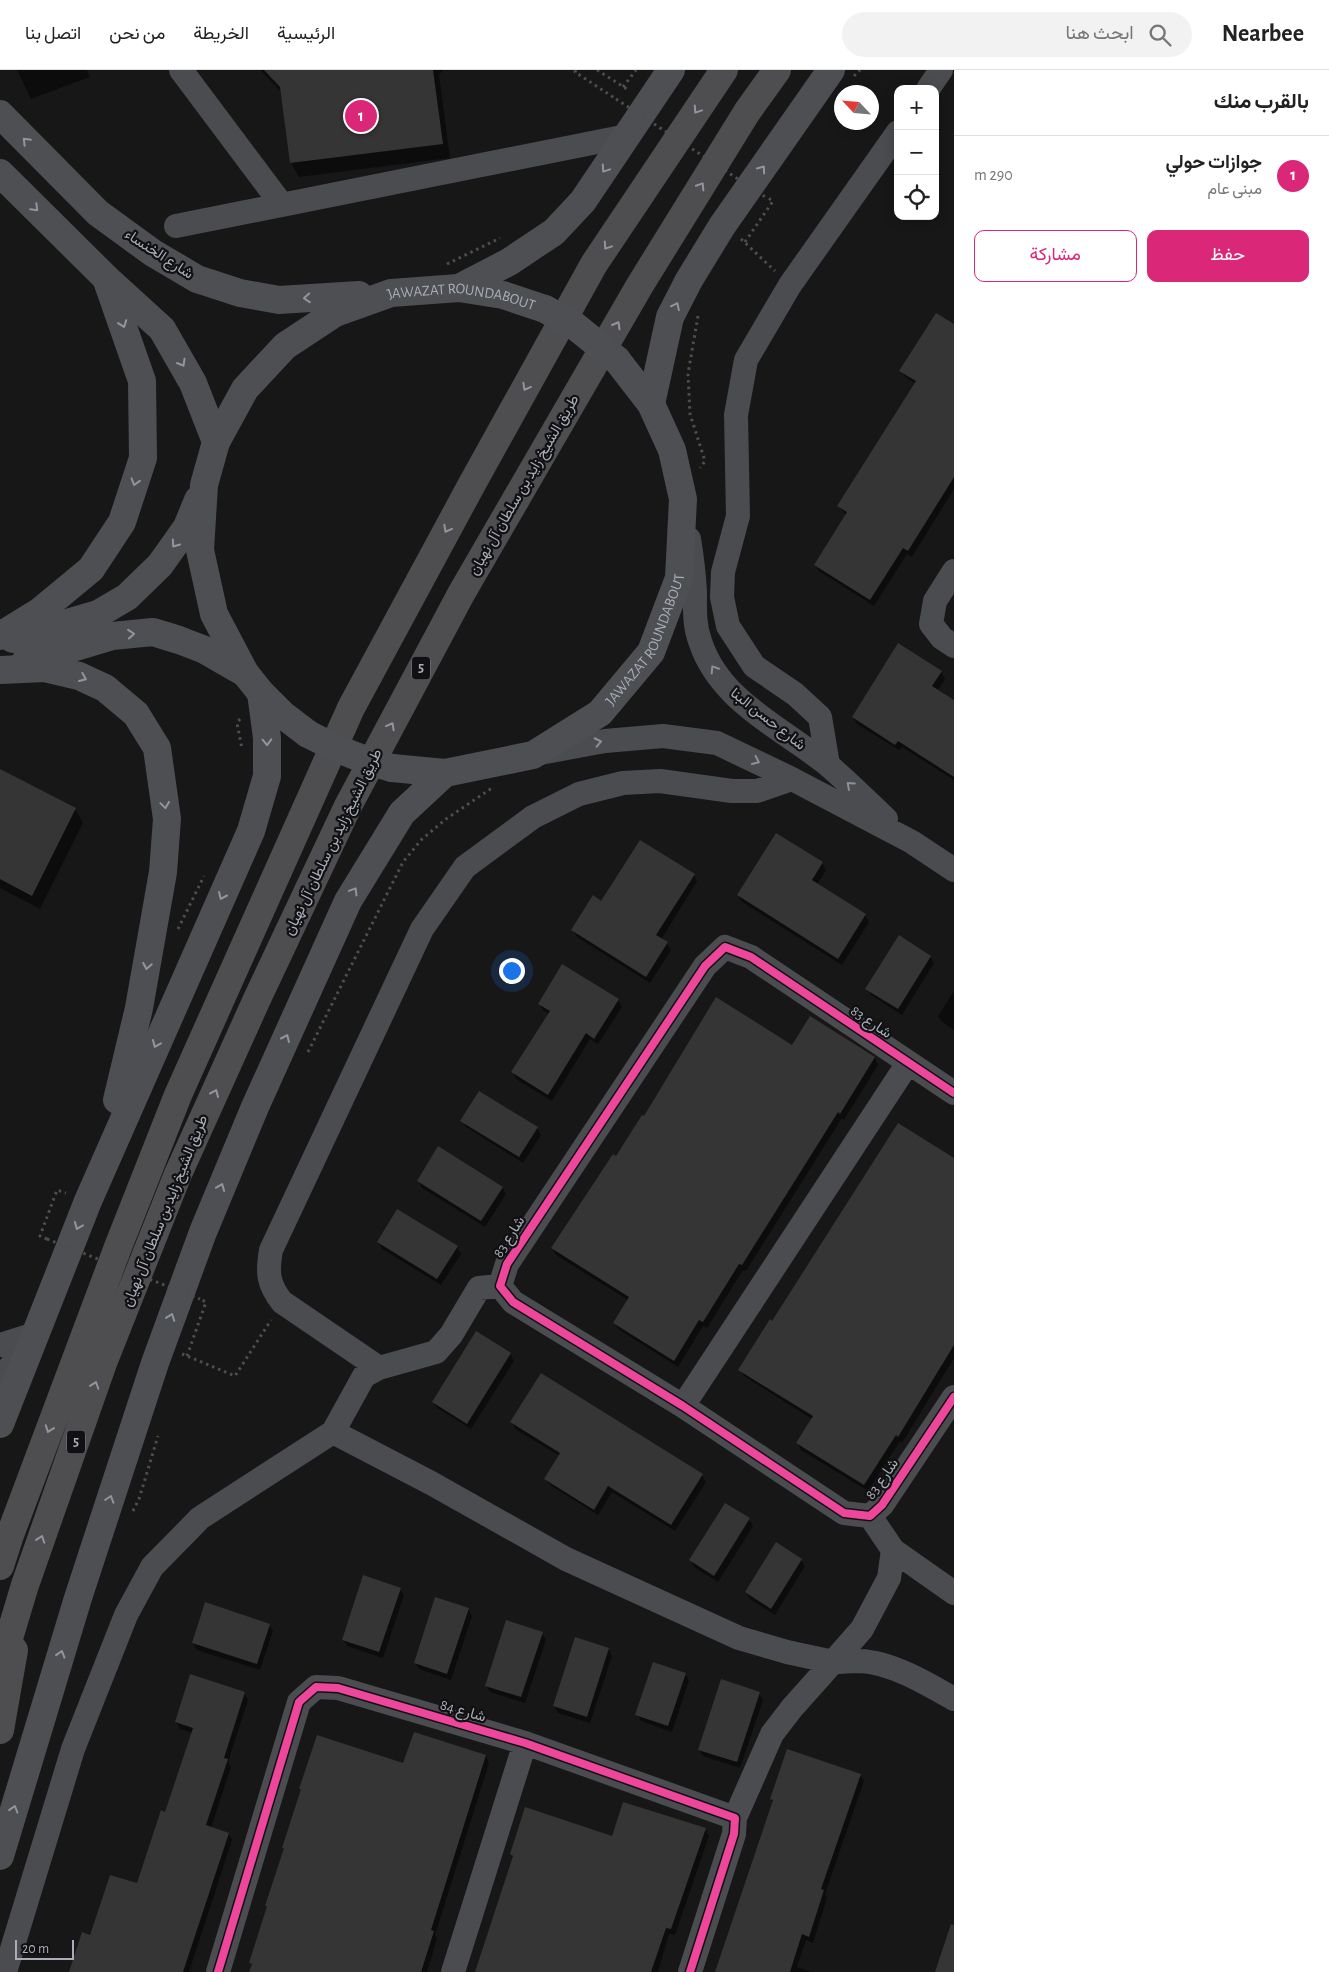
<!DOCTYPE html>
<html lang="ar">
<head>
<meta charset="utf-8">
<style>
  body { margin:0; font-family:"Alegreya Sans",Vazirmatn,sans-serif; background:#f2f2f2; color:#222; direction:rtl }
  .controls { position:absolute; right:15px; top:15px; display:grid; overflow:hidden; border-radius:10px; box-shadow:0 2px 12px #0003 }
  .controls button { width:45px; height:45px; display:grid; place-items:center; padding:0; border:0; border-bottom:1px solid #e0e0e0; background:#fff; color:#222; font:25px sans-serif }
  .compass { position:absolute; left:834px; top:15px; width:45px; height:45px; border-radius:50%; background:#fff; box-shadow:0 2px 12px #0003; rotate:296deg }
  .scale { position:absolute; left:15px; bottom:12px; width:59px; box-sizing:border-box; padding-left:5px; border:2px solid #a8adb8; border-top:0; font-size:14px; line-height:18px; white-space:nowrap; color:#a8adb8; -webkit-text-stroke:4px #111113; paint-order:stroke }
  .you { position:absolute; left:511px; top:900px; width:18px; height:18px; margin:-12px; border:4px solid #fff; border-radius:50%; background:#1a73e8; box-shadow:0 0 0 8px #1a73e833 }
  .badge { display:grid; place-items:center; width:32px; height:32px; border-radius:50%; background:#db2777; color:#fff; font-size:16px; font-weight:700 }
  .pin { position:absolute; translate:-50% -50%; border:2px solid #fff; box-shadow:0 1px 5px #0006 }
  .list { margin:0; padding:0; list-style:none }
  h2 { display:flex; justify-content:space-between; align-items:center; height:65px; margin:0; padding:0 20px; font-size:21px }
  h2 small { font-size:16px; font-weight:400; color:#767676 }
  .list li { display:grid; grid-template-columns:32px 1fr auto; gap:15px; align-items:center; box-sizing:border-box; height:80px; padding:0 20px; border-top:1px solid #e0e0e0 }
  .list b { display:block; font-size:19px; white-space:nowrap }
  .list p { margin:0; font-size:16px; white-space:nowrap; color:#767676 }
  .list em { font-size:16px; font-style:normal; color:#767676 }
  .actions { display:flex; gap:10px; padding:15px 20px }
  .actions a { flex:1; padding:11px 0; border:1px solid #db2777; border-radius:10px; text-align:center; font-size:18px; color:#db2777 }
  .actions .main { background:#db2777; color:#fff }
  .icon { flex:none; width:28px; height:28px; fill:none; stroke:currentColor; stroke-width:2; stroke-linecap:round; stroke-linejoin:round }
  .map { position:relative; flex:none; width:954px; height:1902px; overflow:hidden; direction:ltr }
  header { display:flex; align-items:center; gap:30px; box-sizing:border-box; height:70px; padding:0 25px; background:#fff; border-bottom:1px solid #e0e0e0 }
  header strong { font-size:24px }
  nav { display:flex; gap:28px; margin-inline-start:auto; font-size:18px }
  .search { width:350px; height:45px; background:#f2f2f2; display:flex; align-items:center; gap:12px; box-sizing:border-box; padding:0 18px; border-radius:28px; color:#767676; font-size:19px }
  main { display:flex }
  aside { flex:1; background:#fff }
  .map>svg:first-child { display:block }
  .shadow { fill:#0007 }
  .building { fill:#353536 }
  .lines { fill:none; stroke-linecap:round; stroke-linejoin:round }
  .path { stroke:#4d4e52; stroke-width:3; stroke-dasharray:2.5 4; stroke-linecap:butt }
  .minor { stroke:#4b4c50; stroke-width:24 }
  .major { stroke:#4d4f52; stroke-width:28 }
  .highway { stroke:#4e4e51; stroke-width:28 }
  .path-bridge { stroke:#4d4e52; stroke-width:3; stroke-dasharray:2.5 4; stroke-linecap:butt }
  .major-bridge { stroke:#4d4f52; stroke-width:28 }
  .cycleway-casing { stroke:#111113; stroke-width:11 }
  .cycleway { stroke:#ed469a; stroke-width:8 }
  .oneway { stroke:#92959e }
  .oneway2 { stroke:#91969e }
  .oneway3 { stroke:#8c9099 }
  .labels { text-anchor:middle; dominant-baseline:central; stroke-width:4.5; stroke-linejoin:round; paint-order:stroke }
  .shield { fill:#111113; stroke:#7b7e86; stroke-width:1 }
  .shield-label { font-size:14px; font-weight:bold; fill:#a8adb8 }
  .street-label { font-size:15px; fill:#a8adb8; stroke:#111113 }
</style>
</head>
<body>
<header>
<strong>Nearbee</strong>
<div class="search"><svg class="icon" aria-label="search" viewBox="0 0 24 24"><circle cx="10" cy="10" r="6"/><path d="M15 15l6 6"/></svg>ابحث هنا</div>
<nav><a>الرئيسية</a><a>الخريطة</a><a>من نحن</a><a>اتصل بنا</a></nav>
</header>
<main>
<aside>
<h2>بالقرب منك<small></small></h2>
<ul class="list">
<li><span class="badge">1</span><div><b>جوازات حولي</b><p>مبنى عام</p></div><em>290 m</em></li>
</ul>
<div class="actions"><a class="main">حفظ</a><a>مشاركة</a></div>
</aside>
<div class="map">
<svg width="954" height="1902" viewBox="0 0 954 1902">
  <rect width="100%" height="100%" fill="#171717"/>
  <path class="shadow" d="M 17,0 L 87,0 L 90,7 L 31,29 Z
    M 260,0 L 444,0 L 439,4 L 450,88 L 299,107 L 291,93 L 282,23 Z
    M 954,256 L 954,419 L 912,487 L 907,484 L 874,536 L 819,501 L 815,495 L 846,445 L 839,436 L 916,314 L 905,307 L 901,301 Z
    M 941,602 L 945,609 L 938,620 L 954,631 L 954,710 L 902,677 L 899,680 L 857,654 L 853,647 Z
    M 0,701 L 75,739 L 83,753 L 40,839 L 0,818 Z
    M 822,793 L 826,800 L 817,815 L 865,845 L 869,852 L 842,895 L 742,832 L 738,825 Z
    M 694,805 L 697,811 L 661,870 L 667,873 L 671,880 L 650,913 L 577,867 L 573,860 L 602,833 Z
    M 930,887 L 934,893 L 902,945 L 871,925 L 867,919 Z
    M 954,921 L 954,960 L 942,952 L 938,946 Z
    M 618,930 L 622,937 L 598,974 L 590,969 L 552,1031 L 516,1009 L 513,1002 L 549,944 L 543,940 L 540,934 Z
    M 810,948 L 875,988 L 878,995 L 844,1050 L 842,1048 L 746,1201 L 743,1200 L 707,1258 L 703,1256 L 678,1297 L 618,1259 L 614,1253 L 628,1230 L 556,1185 L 552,1178 L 644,1047 L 792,977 Z
    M 462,1051 L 537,1058 L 541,1065 L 523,1093 L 466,1057 Z
    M 954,1089 L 954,1288 L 902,1373 L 900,1371 L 868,1421 L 801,1380 L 797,1373 L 812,1349 L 744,1306 L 740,1300 L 773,1252 Z
    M 418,1111 L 502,1117 L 506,1124 L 485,1157 L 422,1118 Z
    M 378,1172 L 457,1177 L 461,1184 L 441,1215 L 382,1179 Z
    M 510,1284 L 514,1291 L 471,1359 L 437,1338 L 433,1332 Z
    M 512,1352 L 702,1405 L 706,1412 L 675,1461 L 612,1422 L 598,1445 L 550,1415 L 546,1409 L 560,1386 L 515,1359 Z
    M 749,1449 L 753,1456 L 718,1512 L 694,1497 L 691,1490 Z
    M 801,1490 L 805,1496 L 775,1545 L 750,1529 L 746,1522 Z
    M 400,1519 L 404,1525 L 383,1588 L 347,1576 L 343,1570 Z
    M 468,1539 L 472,1546 L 451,1610 L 419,1599 L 415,1593 Z
    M 269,1555 L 273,1561 L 260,1600 L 197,1580 L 193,1573 Z
    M 542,1563 L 546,1570 L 525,1633 L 490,1622 L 486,1616 Z
    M 608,1579 L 612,1586 L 590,1653 L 558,1643 L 554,1636 Z
    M 685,1604 L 689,1610 L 672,1662 L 641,1651 L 637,1644 Z
    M 244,1623 L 248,1630 L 228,1692 L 231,1697 L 211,1758 L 229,1764 L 232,1770 L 189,1902 L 70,1902 L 91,1866 L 138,1815 L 166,1743 L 193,1663 L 180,1659 L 176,1652 Z
    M 759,1623 L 763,1630 L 740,1698 L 703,1686 L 699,1680 Z
    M 486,1686 L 489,1693 L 435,1865 L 437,1869 L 427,1902 L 251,1902 L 252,1897 L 250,1893 L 302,1721 L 300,1718 Z
    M 860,1705 L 864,1711 L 825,1824 L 827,1828 L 813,1873 L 806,1870 L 797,1897 L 811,1902 L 718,1902 L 773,1732 L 772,1729 Z
    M 705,1760 L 709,1766 L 675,1865 L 669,1864 L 658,1902 L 478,1902 L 514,1789 L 511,1784 L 613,1767 Z"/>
  <path class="building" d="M 264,0 L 433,0 L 443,74 L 290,93 L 280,17 Z
    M 936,243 L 954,254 L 954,407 L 908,481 L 903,478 L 870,530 L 814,495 L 847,442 L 837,436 L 916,311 L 899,301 Z
    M 898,573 L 942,601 L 932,616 L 954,630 L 954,707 L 898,671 L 895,675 L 852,647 Z
    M 0,699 L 76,738 L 32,826 L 0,809 Z
    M 776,763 L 823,792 L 812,810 L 866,844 L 838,889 L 737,825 Z
    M 640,770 L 695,804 L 656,865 L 668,872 L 646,907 L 571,860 L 593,825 L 601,831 Z
    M 899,865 L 931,886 L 898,939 L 865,919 Z
    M 562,894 L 619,929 L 594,969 L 586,963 L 548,1025 L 511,1002 L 550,941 L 538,934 Z
    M 716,927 L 792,975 L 810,946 L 875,987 L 840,1044 L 838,1042 L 742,1195 L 739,1194 L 703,1252 L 699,1250 L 674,1291 L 613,1253 L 629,1227 L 551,1178 L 613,1084 L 616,1086 L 642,1045 L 644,1046 Z
    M 479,1021 L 538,1057 L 519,1087 L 460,1051 Z
    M 898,1053 L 954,1088 L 954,1275 L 898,1367 L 896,1365 L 864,1415 L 796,1373 L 813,1346 L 738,1300 L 770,1249 L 772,1251 Z
    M 438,1076 L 503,1117 L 481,1151 L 417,1111 Z
    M 397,1139 L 458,1176 L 437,1209 L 377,1172 Z
    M 476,1261 L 511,1283 L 467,1354 L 432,1332 Z
    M 541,1303 L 703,1404 L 671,1455 L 608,1416 L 594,1440 L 544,1409 L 560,1383 L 510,1352 Z
    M 725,1433 L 750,1448 L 714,1506 L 689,1490 Z
    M 776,1472 L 802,1489 L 771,1539 L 745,1522 Z
    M 363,1505 L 401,1518 L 379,1582 L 342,1570 Z
    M 435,1527 L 469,1538 L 447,1604 L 414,1593 Z
    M 205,1532 L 270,1554 L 257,1594 L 192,1573 Z
    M 506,1550 L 543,1562 L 521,1627 L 485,1616 Z
    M 575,1567 L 609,1578 L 587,1647 L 553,1636 Z
    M 653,1592 L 686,1603 L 668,1656 L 635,1645 Z
    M 190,1604 L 245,1622 L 224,1688 L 228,1689 L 206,1755 L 229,1763 L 183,1902 L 69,1902 L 82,1862 L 90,1865 L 110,1805 L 137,1813 L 161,1740 L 165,1742 L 193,1658 L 175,1652 Z
    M 721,1609 L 760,1622 L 737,1692 L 698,1680 Z
    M 414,1662 L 486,1685 L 431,1860 L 434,1861 L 421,1902 L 249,1902 L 252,1894 L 249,1893 L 267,1836 L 265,1836 L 284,1778 L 282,1778 L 301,1719 L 299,1719 L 317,1665 L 403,1693 Z
    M 787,1679 L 861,1704 L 821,1819 L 824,1820 L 809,1867 L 802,1864 L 790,1902 L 715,1902 L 773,1730 L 770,1729 Z
    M 623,1732 L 706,1758 L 671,1859 L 666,1858 L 651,1902 L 475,1902 L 513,1786 L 510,1784 L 525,1737 L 612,1766 Z
    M 951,1854 L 954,1855 L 954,1902 L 935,1902 Z"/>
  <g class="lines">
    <path class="path" d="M 576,0 L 575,2 L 616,29
      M 597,0 L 630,21
      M 854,6 L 860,0
      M 623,17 L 636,0
      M 741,169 L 775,201
      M 745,172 L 773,131 L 768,128
      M 447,194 L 500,168
      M 698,246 L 688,304 L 690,344 L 705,391 L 700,398
      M 240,649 L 237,653 L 242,679
      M 178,859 L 204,806
      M 308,982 L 403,792 L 421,770 L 446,749 L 492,718
      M 47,1169 L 40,1166 L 57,1120 L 66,1123
      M 182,1284 L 235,1306 L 271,1250
      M 187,1286 L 206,1232 L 202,1230
      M 133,1441 L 139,1429 L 158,1366"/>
    <path class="minor" d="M 181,0 L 282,135
      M 928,19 L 941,0
      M 176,156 L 627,66
      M 689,469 C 692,487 694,504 695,522 C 695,538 694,555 700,571 C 719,631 782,658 828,695 C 848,712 867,731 886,749
      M 954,501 L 935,531 L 931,554 L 942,568 L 954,576
      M 540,683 L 605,671 L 663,666 L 717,673 L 792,709 L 912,772 L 954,800
      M 828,695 L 820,647 L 795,624 L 754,596 L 728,556 L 722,527 L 723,502 L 738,446 L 736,345 L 746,290 L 790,215 L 898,62
      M 500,1216 L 507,1194 L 705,896 L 725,877 L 751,887 L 954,1023
      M 500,1216 L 513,1232 L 683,1336 L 844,1443 L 870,1446
      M 0,1275 L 35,1264
      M 379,1298 L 282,1232 C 268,1214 267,1203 271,1180 L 422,859 L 465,797 L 533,747 L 579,724 L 623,713 L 660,711 L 732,721 L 757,721 L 792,709
      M 0,1310 L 25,1277
      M 683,1336 L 908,993
      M 333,1362 L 431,1413 L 566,1489 L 739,1568 L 787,1582 L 833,1592 L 862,1559 L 889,1508 L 893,1480 L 870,1446
      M 870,1446 L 882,1435 L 954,1327
      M 893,1480 L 954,1523
      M 735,1748 L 772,1664 L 792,1638 L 833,1592 C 842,1592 851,1591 860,1591 C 891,1592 928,1614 954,1629
      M 5,1902 L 73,1679 L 126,1545 L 152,1497 L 200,1448 L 333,1362 L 364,1306 L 379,1298 L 436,1282 L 451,1265 L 479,1218 L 500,1216
      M 218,1902 L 299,1632 L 316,1617 L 338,1618 L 525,1673 L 735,1748 L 734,1764 L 690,1902
      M 453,1902 L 525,1673"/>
    <g class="major">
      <path d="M 0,44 L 98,143 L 153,183 L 197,209 L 240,223 L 279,230 L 359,225"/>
      <path d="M 0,103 L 106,208 L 162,259 L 193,313 L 216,372"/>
      <path d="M 459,218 L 509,192 L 554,162 L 583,131 L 671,0"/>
      <path d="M 651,334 L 670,247 L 689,210 L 722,156 L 831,0"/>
      <path d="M 0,566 L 39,542 L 91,499 L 122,452 L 143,388 L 142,311 L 106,208"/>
      <path d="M 13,569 L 98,544 L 127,527 L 160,495 L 187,457 L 198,430"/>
      <path d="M 25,592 L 112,566 L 153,562 L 179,570 L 205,580 L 245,603"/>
      <path d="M 1,600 L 45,598 L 79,606 L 105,618 L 136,644 L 157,678 L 167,749 L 163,802 L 139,938 L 117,1030"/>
      <path id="s1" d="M 308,664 L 283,645 L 261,623 L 245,603 L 214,544 L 200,480 L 204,415 L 216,372 L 245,319 L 285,276 L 335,243 L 391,223 L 459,218 L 503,225 L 545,239"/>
      <path id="s2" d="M 392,698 L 445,703 L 533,685 L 600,643 L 651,582 L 679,508 L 683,429 L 672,380 L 651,334 L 617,290"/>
      <path d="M 0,1354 L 88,1131 L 251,761 L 267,706 L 267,668 L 261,623"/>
      <path d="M 0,1786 L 78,1528 L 155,1293 L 203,1162 L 255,1037 L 348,831 L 402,743 L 445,703"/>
    </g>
    <path class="highway" d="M 0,1496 L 10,1465 L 118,1177 L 178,1025 L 351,638 L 472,414 L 594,194 L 724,0
      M 0,1598 L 25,1515 L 103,1293 L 178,1104 L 257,929 L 348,736 L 461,524 L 640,215 L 747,42 L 777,0
      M 0,1660 L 14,1580"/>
    <path class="path-bridge" d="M 616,29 L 767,128
      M 47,1169 L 200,1229"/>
    <path class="major-bridge" d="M 545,239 L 575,256 L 617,290
      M 308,664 C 336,679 362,690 392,698"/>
    <defs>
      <path id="cycleway" d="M 954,1023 L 751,887 L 725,877 L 705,896 L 507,1194 L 500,1216 L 513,1232 L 683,1336 L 844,1443 L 870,1446 L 882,1435 L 954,1327
        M 218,1902 L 299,1632 L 316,1617 L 338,1618 L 525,1673 L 735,1748 L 734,1764 L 690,1902"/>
    </defs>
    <use href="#cycleway" class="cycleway-casing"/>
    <use href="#cycleway" class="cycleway"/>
  </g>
  <defs><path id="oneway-chevron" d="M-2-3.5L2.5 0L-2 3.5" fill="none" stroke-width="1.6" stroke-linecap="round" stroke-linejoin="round" transform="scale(1.25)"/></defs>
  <g class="oneway">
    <use href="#oneway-chevron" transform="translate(697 40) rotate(124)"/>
    <use href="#oneway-chevron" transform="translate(701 116) rotate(-58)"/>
    <use href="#oneway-chevron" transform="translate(607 176) rotate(124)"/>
    <use href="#oneway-chevron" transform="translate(617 255) rotate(-60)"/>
    <use href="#oneway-chevron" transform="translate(526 317) rotate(119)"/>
    <use href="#oneway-chevron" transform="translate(447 459) rotate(118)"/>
    <use href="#oneway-chevron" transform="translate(391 656) rotate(-62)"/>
    <use href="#oneway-chevron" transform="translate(215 1023) rotate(-66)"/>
    <use href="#oneway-chevron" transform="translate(95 1315) rotate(-71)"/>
    <use href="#oneway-chevron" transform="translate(49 1359) rotate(110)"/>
    <use href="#oneway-chevron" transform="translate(41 1469) rotate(-71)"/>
  </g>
  <g class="oneway2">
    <use href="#oneway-chevron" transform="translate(26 71) rotate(-135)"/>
    <use href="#oneway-chevron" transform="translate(605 99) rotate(124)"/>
    <use href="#oneway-chevron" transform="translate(762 99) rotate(-55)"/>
    <use href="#oneway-chevron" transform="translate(35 138) rotate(45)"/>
    <use href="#oneway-chevron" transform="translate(307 228) rotate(176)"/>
    <use href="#oneway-chevron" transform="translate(676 236) rotate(-64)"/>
    <use href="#oneway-chevron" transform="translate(123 254) rotate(70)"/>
    <use href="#oneway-chevron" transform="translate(182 293) rotate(60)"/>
    <use href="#oneway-chevron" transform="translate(135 412) rotate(107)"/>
    <use href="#oneway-chevron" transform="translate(175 474) rotate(125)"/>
    <use href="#oneway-chevron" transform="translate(131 564) rotate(-5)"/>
    <use href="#oneway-chevron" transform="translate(83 608) rotate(23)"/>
    <use href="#oneway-chevron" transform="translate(267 672) rotate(88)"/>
    <use href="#oneway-chevron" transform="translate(165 735) rotate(82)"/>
    <use href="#oneway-chevron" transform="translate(354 821) rotate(-59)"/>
    <use href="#oneway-chevron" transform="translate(222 826) rotate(114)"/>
    <use href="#oneway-chevron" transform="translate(147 896) rotate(100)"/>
    <use href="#oneway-chevron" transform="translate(286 968) rotate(-66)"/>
    <use href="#oneway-chevron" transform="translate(156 974) rotate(113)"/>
    <use href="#oneway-chevron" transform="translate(221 1117) rotate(-68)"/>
    <use href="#oneway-chevron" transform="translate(78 1156) rotate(112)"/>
    <use href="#oneway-chevron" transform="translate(171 1247) rotate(-70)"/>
    <use href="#oneway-chevron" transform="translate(110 1429) rotate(-72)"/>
    <use href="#oneway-chevron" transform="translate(61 1584) rotate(-73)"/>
    <use href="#oneway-chevron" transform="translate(14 1739) rotate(-73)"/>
  </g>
  <g class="oneway3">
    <use href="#oneway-chevron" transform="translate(714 599) rotate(-123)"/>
    <use href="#oneway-chevron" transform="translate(598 672) rotate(-12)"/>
    <use href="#oneway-chevron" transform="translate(756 691) rotate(25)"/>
    <use href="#oneway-chevron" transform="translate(850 715) rotate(-138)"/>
  </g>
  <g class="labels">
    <g class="shield">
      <rect x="412" y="586.5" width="18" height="23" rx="4"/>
      <rect x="67" y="1360.5" width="18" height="23" rx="4"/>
    </g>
    <g class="shield-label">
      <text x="421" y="598">5</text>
      <text x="76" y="1372">5</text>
    </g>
    <g class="street-label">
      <text transform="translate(159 184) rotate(33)">شارع الخنساء</text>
      <text stroke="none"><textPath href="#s1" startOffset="640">JAWAZAT ROUNDABOUT</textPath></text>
      <text transform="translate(524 415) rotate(-60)">طريق الشيخ زايد بن سلطان آل نهيان</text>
      <text stroke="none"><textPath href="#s2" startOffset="310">JAWAZAT ROUNDABOUT</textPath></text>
      <text transform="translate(768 649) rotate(38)">شارع حسن البنا</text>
      <text transform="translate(333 772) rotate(-64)">طريق الشيخ زايد بن سلطان آل نهيان</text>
      <text transform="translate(871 952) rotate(34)">شارع 83</text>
      <text transform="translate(165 1141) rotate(-68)">طريق الشيخ زايد بن سلطان آل نهيان</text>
      <text transform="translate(509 1167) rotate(-58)">شارع 83</text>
      <text transform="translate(882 1409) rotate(-55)">شارع 83</text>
      <text transform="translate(463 1641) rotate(16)">شارع 84</text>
    </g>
  </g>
</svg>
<div class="controls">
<button>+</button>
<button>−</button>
<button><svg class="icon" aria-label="locate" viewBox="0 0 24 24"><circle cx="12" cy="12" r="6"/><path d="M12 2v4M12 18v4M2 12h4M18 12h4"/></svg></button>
</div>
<svg class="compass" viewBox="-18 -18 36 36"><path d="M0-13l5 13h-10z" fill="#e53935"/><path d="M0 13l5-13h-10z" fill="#767676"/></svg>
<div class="scale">20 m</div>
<div class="you"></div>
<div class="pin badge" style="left:361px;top:46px">1</div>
</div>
</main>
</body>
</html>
